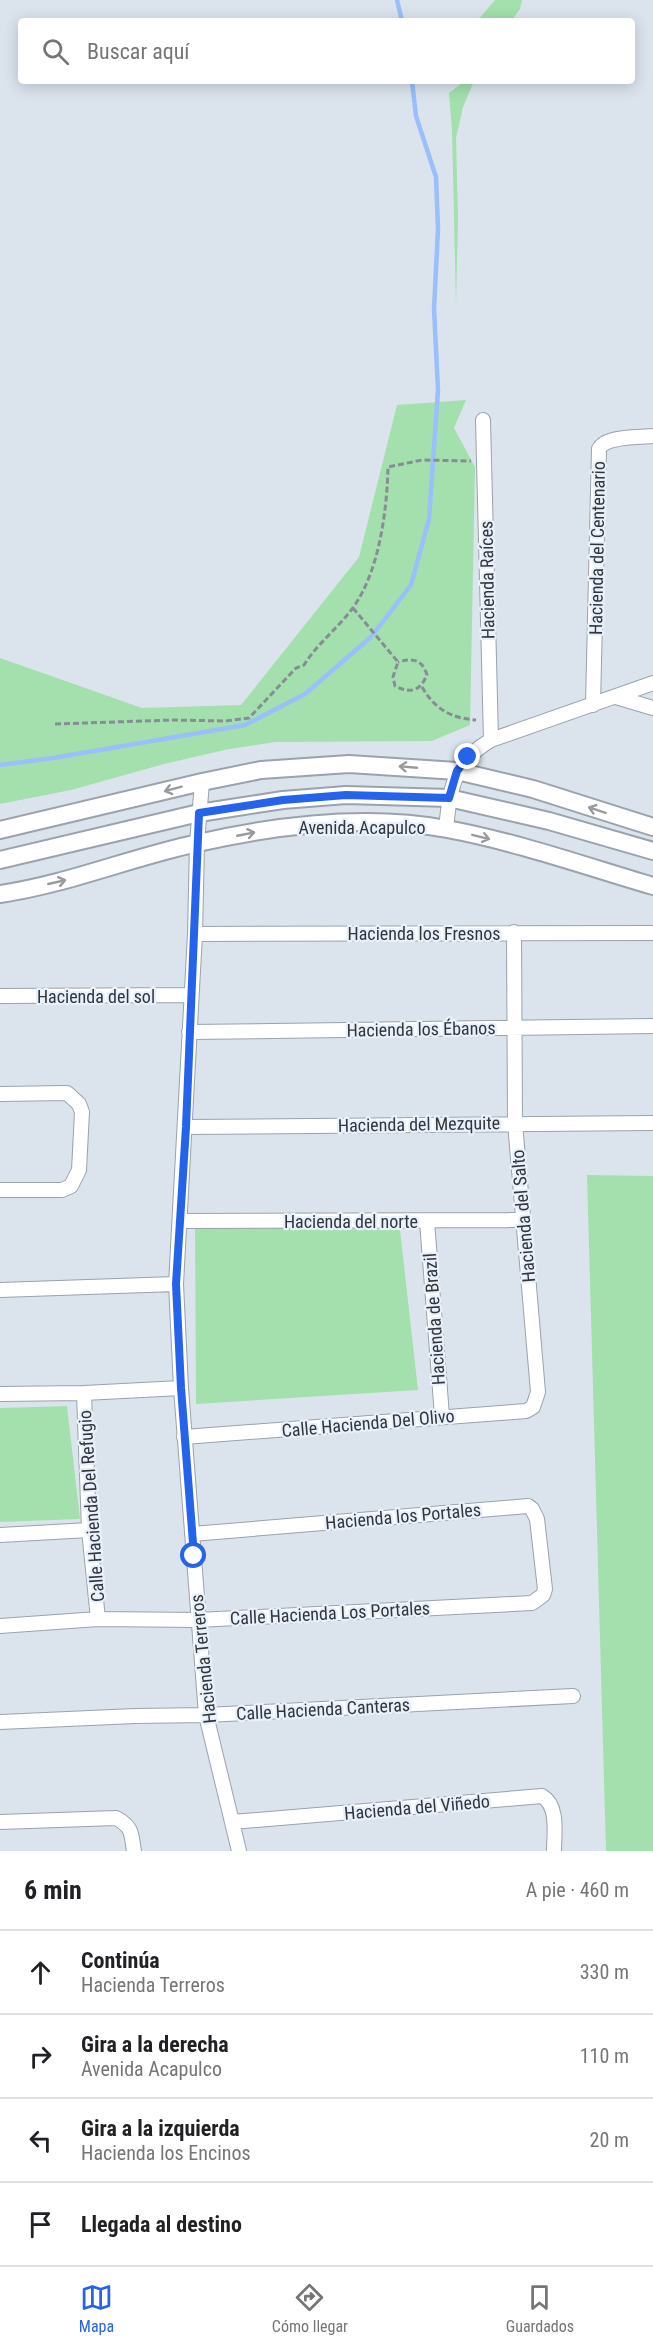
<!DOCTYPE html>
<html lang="es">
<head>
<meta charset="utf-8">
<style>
  body { margin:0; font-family:"Roboto Condensed",sans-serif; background:#f6f6f6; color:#202124 }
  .stop { position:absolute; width:18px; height:18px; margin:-14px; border:4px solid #2563eb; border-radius:50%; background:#fff }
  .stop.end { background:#2563eb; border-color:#fff; box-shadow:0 2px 6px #0008 }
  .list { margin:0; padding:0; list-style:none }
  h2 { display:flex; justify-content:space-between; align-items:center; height:78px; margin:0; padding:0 24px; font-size:26px }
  h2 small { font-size:20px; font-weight:400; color:#757577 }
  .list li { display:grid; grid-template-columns:39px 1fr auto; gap:18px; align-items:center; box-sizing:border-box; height:84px; padding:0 24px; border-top:2px solid #e0e0e0 }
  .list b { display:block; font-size:22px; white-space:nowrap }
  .list p { margin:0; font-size:20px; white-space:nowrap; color:#757577 }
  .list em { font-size:20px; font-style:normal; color:#757577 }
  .icon { flex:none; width:33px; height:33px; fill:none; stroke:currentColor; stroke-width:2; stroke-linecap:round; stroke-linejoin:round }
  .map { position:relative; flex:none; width:653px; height:1851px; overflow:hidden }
  .search { position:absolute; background:#fff; box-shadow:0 3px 15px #0003; left:18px; right:18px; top:18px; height:66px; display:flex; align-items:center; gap:15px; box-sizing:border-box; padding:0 21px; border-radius:6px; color:#757577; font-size:22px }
  .sheet { height:414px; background:#fff }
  nav { display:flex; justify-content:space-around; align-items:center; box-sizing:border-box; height:84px; border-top:2px solid #e0e0e0; background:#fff; font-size:16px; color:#757577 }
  nav a { display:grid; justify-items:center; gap:3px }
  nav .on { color:#2563eb }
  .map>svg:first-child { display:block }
  .green { fill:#a3e0ad }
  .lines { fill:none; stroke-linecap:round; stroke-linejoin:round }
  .stream { stroke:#9bbefc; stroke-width:4.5 }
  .minor-casing { stroke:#9aa2ab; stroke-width:16 }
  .tertiary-casing { stroke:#9aa2ab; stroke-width:20 }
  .path { stroke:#878d94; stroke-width:3; stroke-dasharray:6 3; stroke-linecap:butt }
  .minor { stroke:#fff; stroke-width:14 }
  .tertiary { stroke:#fff; stroke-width:16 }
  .oneway { stroke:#989a9c }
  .route { stroke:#2563eb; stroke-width:8 }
  .labels { text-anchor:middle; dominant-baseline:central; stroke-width:4.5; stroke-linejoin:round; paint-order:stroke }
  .street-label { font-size:18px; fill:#323539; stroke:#e8f1fb }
</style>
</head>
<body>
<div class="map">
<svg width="653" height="1851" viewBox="0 0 653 1851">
  <rect width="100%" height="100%" fill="#dbe4ed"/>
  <path class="green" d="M 495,0 L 522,0 L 520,9 L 511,21 L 477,21 Z
    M 465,81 L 474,81 L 463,107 L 456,138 L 458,218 L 456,305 L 452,130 L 449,93 Z
    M 466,400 L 454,428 L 475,467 L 470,725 L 432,741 L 275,742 L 229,749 L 164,764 L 71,790 L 0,804 L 0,658 L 142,708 L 241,705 L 359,557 L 397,405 Z
    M 587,1175 L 653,1176 L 653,1851 L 606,1851 Z
    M 195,1226 L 400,1230 L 418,1390 L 196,1404 Z
    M 67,1406 L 80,1519 L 0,1522 L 0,1408 Z"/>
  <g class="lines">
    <path class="stream" d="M 397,0 L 402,21
      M 0,765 L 53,758 L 245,725 L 305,694 L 371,637 L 411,585 L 429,519 L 438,390 L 434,309 L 438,229 L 436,177 L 416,116 L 412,81"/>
    <defs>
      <path id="minor" d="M 483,420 L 491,740
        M 616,697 L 653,708
        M 593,705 L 599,449 C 605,436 639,437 653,436
        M 202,782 L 197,843 L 195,934 L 176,1284 L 181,1388 L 206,1715 L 239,1851
        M 446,829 C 450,789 453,762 491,740 L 653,683
        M 195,934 L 653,933
        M 0,996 L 191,995
        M 189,1032 L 653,1026
        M 0,1094 L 67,1093 L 79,1104 L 82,1112 L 79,1170 L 71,1186 L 62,1190 L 0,1190
        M 186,1127 L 653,1123
        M 180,1221 L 523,1220
        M 427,1221 L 442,1416
        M 0,1290 L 176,1284
        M 84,1393 L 89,1530 L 98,1619
        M 0,1394 L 84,1393 L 181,1388
        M 184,1437 L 526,1411 L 533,1407 L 538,1392 L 515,1123 L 514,932
        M 0,1535 L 89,1530
        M 0,1626 L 98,1619 L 198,1620 L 532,1603 L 543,1595 L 545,1589 L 537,1519 L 532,1509 L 528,1506 L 192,1534
        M 0,1722 L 135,1716 L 206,1715 L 573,1696
        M 0,1822 L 116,1818 C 133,1827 131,1834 134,1851
        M 232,1822 L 542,1796 C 559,1806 554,1834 554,1851"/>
      <path id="tertiary" d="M 0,830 L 202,782 L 261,770 L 349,764 L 457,771 L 533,789 L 653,827
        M 0,860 L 199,813 L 283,800 L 346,795 L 449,798 L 549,821 L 653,851
        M 0,894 C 68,884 132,857 198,843 C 277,825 366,814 447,829 C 517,842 585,866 653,886"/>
    </defs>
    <use href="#minor" class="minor-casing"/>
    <use href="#tertiary" class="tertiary-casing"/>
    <path class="path" d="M 353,608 L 398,662 L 393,677 L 395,686 C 411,694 420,691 427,675 C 422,659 413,658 398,662
      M 422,687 C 435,709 450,718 476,720
      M 55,724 L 173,720 L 225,721 L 249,718 L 296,668 L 304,665 C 317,644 337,629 352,609 C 379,573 387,511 388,467 L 422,460 L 471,461"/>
    <use href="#minor" class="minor"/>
    <use href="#tertiary" class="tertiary"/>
  </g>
  <defs><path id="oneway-shaft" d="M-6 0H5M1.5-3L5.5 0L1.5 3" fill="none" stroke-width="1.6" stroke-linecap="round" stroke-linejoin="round" transform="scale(1.5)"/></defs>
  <g class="oneway">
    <use href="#oneway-shaft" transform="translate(408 767) rotate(-175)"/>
    <use href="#oneway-shaft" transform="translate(173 789) rotate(165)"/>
    <use href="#oneway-shaft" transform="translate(597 810) rotate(-162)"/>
    <use href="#oneway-shaft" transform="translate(246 834) rotate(-11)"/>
    <use href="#oneway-shaft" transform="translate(481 837) rotate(14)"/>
    <use href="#oneway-shaft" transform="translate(57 882) rotate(-13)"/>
  </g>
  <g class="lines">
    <path class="route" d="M 194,1556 L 181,1388 L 176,1284 L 186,1127 L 199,813 L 283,800 L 346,795 L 449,798 L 457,771 L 468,757"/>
  </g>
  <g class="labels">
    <g class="street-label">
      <text transform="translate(597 548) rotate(-89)">Hacienda del Centenario</text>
      <text transform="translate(487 580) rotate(-91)">Hacienda Raíces</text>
      <text x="362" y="827">Avenida Acapulco</text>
      <text x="424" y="933">Hacienda los Fresnos</text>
      <text x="96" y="996">Hacienda del sol</text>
      <text transform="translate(421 1029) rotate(-1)">Hacienda los Ébanos</text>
      <text transform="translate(419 1124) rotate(-1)">Hacienda del Mezquite</text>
      <text transform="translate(523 1216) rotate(-95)">Hacienda del Salto</text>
      <text x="351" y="1221">Hacienda del norte</text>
      <text transform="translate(434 1319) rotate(-94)">Hacienda de Brazil</text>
      <text transform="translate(368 1423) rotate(-5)">Calle Hacienda Del Olivo</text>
      <text transform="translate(91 1506) rotate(-94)">Calle Hacienda Del Refugio</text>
      <text transform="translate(403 1516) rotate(-5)">Hacienda los Portales</text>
      <text transform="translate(330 1613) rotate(-3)">Calle Hacienda Los Portales</text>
      <text transform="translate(203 1659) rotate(-96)">Hacienda Terreros</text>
      <text transform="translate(323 1709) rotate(-3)">Calle Hacienda Canteras</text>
      <text transform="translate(417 1807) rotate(-5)">Hacienda del Viñedo</text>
    </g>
  </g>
</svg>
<div class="stop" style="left:194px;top:1556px"></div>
<div class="stop end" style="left:468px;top:757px"></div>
<div class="search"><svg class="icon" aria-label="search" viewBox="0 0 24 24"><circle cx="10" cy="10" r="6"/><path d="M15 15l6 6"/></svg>Buscar aquí</div>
</div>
<section class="sheet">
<h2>6 min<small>A pie · 460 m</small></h2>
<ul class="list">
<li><svg class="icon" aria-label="ahead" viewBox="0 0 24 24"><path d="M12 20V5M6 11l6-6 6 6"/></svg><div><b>Continúa</b><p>Hacienda Terreros</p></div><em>330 m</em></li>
<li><svg class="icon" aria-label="right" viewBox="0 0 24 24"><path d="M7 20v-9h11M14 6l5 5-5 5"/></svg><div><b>Gira a la derecha</b><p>Avenida Acapulco</p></div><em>110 m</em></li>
<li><svg class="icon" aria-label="left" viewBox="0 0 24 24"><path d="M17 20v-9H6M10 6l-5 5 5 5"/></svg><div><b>Gira a la izquierda</b><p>Hacienda los Encinos</p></div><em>20 m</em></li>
<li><svg class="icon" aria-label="arrive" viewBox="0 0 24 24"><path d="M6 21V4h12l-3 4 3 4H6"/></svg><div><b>Llegada al destino</b></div></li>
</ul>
</section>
<nav>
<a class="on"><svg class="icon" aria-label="map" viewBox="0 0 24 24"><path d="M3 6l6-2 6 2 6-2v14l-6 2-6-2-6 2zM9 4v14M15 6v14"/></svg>Mapa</a>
<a><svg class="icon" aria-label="directions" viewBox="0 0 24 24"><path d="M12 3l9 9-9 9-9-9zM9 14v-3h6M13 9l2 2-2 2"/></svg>Cómo llegar</a>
<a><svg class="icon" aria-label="saved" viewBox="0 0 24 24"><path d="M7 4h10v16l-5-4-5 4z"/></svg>Guardados</a>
</nav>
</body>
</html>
